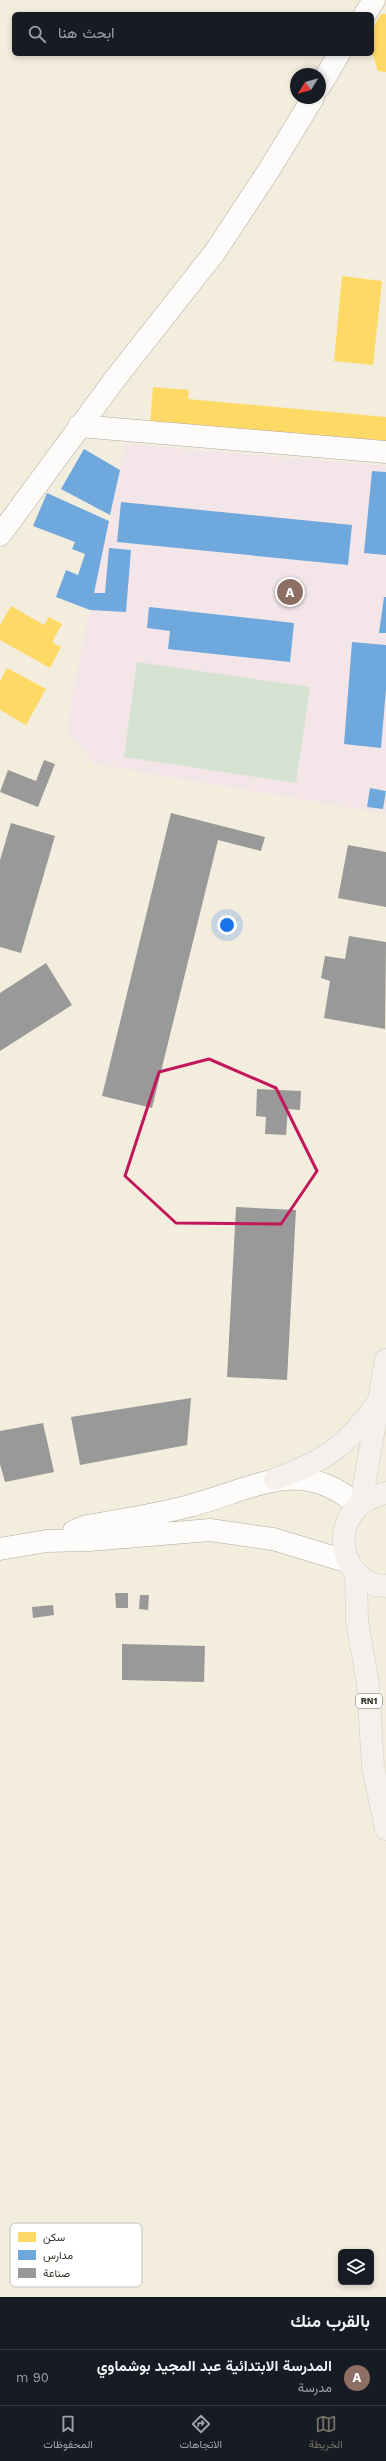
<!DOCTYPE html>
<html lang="ar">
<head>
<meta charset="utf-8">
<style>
  body { margin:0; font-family:"Work Sans",Vazirmatn,sans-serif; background:#20242c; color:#f1f3f6; direction:rtl }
  .controls { position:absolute; right:12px; bottom:12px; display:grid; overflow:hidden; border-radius:6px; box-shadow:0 2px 6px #0003 }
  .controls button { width:36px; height:36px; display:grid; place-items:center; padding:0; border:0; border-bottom:1px solid #363941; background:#171b24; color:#f1f3f6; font:20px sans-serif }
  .compass { position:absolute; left:290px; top:68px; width:36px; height:36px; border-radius:50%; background:#171b24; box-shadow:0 2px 6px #0003; rotate:233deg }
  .you { position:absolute; left:227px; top:925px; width:14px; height:14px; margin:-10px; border:3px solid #fff; border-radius:50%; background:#1a73e8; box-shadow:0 0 0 6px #1a73e833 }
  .badge { display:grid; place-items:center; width:26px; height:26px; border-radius:50%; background:#767265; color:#fff; font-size:13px; font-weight:700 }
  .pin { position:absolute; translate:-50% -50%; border:2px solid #fff; box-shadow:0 1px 4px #0006 }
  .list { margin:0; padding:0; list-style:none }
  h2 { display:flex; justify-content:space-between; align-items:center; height:52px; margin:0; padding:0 16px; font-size:17px }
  h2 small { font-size:13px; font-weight:400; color:#9ea1a6 }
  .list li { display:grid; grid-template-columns:26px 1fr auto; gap:12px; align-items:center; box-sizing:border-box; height:56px; padding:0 16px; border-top:1px solid #363941 }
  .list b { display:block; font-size:15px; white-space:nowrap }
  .list p { margin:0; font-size:13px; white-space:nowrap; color:#9ea1a6 }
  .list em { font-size:13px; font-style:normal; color:#9ea1a6 }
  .icon { flex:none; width:22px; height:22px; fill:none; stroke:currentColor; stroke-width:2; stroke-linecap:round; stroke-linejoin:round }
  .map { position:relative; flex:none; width:386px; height:2297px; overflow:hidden; direction:ltr }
  .search { position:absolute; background:#171b24; box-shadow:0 2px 6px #0003; left:12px; right:12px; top:12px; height:44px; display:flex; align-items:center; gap:10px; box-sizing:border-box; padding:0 14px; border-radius:6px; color:#9ea1a6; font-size:15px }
  .sheet { height:108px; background:#171b24 }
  nav { display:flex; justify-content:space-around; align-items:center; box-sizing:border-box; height:56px; border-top:1px solid #363941; background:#171b24; font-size:11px; color:#9ea1a6 }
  nav a { display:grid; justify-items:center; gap:2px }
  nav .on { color:#767265 }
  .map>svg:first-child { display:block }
  .education { fill:#f4e6e8 }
  .green { fill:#d5e1d1 }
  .homes { fill:#ffd966 }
  .schools { fill:#6fa8dc }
  .industry { fill:#999 }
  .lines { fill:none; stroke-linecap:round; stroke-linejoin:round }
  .minor-casing { stroke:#aea99e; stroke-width:23 }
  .tertiary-casing { stroke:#aea99e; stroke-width:23 }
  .primary-casing { stroke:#cecbc3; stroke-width:23 }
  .minor { stroke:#fdfcfa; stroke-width:22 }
  .tertiary { stroke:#fdfcfa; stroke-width:22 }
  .primary { stroke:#f5f0ec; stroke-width:22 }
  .marked { fill:none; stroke:#c2185b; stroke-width:3; stroke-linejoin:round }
  .labels { text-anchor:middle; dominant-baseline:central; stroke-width:4; stroke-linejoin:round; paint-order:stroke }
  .shield { fill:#fff; stroke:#706d66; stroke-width:1 }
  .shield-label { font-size:9px; font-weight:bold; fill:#332f24 }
  .key { fill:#fff; stroke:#c2c1bd; stroke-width:1 }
  .key-label { font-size:11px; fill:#332f24 }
</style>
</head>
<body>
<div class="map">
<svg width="386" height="2297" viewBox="0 0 386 2297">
  <rect width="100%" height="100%" fill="#f3edde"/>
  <path class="education" d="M 125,444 L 386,466 L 386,814 L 95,764 L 67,732 L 74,686 Z"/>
  <path class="green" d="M 137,662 L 310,687 L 296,783 L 124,757 Z"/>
  <path class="homes" d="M 381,14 L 386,14 L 386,72 L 378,71 L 372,53 L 372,30 Z
    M 342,276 L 382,281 L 373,365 L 334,361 Z
    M 153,387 L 189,390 L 188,399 L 386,417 L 386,444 L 150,423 Z
    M 11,606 L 44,625 L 49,617 L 62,624 L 52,642 L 61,647 L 50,668 L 0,640 L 0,625 Z
    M 7,668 L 46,689 L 26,725 L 0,710 L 0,681 Z"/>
  <path class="schools" d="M 84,449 L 120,470 L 110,515 L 61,489 Z
    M 372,471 L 386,472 L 386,555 L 364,553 Z
    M 47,493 L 109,521 L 94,593 L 105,593 L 109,548 L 131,550 L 126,612 L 90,610 L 56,597 L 66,570 L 78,575 L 85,554 L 72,549 L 75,542 L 33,526 Z
    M 121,502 L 352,525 L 348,565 L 117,542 Z
    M 384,597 L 386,597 L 386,633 L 379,633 Z
    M 149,607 L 294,623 L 290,662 L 168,649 L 170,631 L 147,628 Z
    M 352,642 L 386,645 L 386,689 L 381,748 L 344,744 Z
    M 370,788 L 386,791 L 383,809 L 367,807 Z"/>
  <path class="industry" d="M 44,760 L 55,764 L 38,807 L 0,792 L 8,770 L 36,781 Z
    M 171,813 L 265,837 L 261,851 L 218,840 L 152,1108 L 102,1096 Z
    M 11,823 L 55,836 L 21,953 L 0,947 L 0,860 Z
    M 348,845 L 386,852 L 386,907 L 338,898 Z
    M 349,936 L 386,942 L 385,1029 L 324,1018 L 330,981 L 321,978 L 325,956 L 345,959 Z
    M 46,963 L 72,1005 L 0,1051 L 0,993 Z
    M 257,1089 L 301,1091 L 300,1110 L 288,1109 L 286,1135 L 265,1134 L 266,1117 L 256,1116 Z
    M 236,1207 L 296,1210 L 287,1380 L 227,1377 Z
    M 191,1398 L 187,1445 L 80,1465 L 71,1417 Z
    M 43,1423 L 54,1472 L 5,1482 L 0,1464 L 0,1431 Z
    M 115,1593 L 128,1593 L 128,1608 L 116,1608 Z
    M 140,1595 L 149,1595 L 148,1610 L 139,1609 Z
    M 53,1605 L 54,1615 L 33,1618 L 32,1607 Z
    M 122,1644 L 205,1646 L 204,1682 L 122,1680 Z"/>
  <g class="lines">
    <defs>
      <path id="minor" d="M 365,14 L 374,0
        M 320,86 L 339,54
        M 79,426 L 386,452
        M 0,535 L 115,379 L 215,252 L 269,170 L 313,98"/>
      <path id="tertiary" d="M 74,1531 L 87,1526 C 121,1520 156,1515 189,1506 C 253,1490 298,1454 358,1505
        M 0,1549 L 47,1541 L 89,1540 L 210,1530 L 273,1539 L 349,1562"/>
      <path id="primary" d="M 275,1479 C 323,1462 347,1446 377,1404
        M 386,1493 C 322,1507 338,1586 386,1586
        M 361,1503 L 386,1360
        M 356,1572 L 357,1621 L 368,1684 L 373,1767 L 386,1829"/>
    </defs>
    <use href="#minor" class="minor-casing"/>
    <use href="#tertiary" class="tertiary-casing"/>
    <use href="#primary" class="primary-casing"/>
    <use href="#minor" class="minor"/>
    <use href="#tertiary" class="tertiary"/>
    <use href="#primary" class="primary"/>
  </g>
  <path class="marked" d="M 209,1059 L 276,1088 L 317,1171 L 281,1224 L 176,1223 L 125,1176 L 159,1072 Z"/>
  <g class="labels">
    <rect class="shield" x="356" y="1694" width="26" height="14" rx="3"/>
    <g class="shield-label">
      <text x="369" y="1701">RN1</text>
    </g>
  </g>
  <rect x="10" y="2223" width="132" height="64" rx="6" class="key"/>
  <rect x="18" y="2232" width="18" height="10" fill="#ffd966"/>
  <rect x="18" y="2250" width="18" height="10" fill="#6fa8dc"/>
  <rect x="18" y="2268" width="18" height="10" fill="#999"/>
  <g class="key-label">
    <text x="43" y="2241">سكن</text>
    <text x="43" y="2259">مدارس</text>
    <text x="43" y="2277">صناعة</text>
  </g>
</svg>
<div class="controls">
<button><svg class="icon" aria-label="layers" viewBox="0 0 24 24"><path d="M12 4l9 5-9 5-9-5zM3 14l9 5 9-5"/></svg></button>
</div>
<svg class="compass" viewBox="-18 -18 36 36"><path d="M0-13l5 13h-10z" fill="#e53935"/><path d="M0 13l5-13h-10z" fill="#9ea1a6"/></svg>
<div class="you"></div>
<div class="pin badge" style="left:290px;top:592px;background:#8d6e63">A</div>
<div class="search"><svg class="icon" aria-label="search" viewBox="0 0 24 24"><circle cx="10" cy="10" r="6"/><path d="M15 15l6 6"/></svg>ابحث هنا</div>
</div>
<section class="sheet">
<h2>بالقرب منك<small></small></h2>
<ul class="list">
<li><span class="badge" style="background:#8d6e63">A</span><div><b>المدرسة الابتدائية عبد المجيد بوشماوي</b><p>مدرسة</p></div><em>90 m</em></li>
</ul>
</section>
<nav>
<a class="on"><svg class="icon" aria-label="map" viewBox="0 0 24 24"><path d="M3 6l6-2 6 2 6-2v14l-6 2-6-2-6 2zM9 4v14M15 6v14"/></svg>الخريطة</a>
<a><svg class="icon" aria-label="directions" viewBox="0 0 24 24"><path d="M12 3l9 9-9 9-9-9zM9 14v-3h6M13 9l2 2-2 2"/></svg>الاتجاهات</a>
<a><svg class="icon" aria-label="saved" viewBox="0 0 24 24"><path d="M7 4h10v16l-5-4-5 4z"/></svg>المحفوظات</a>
</nav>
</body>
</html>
